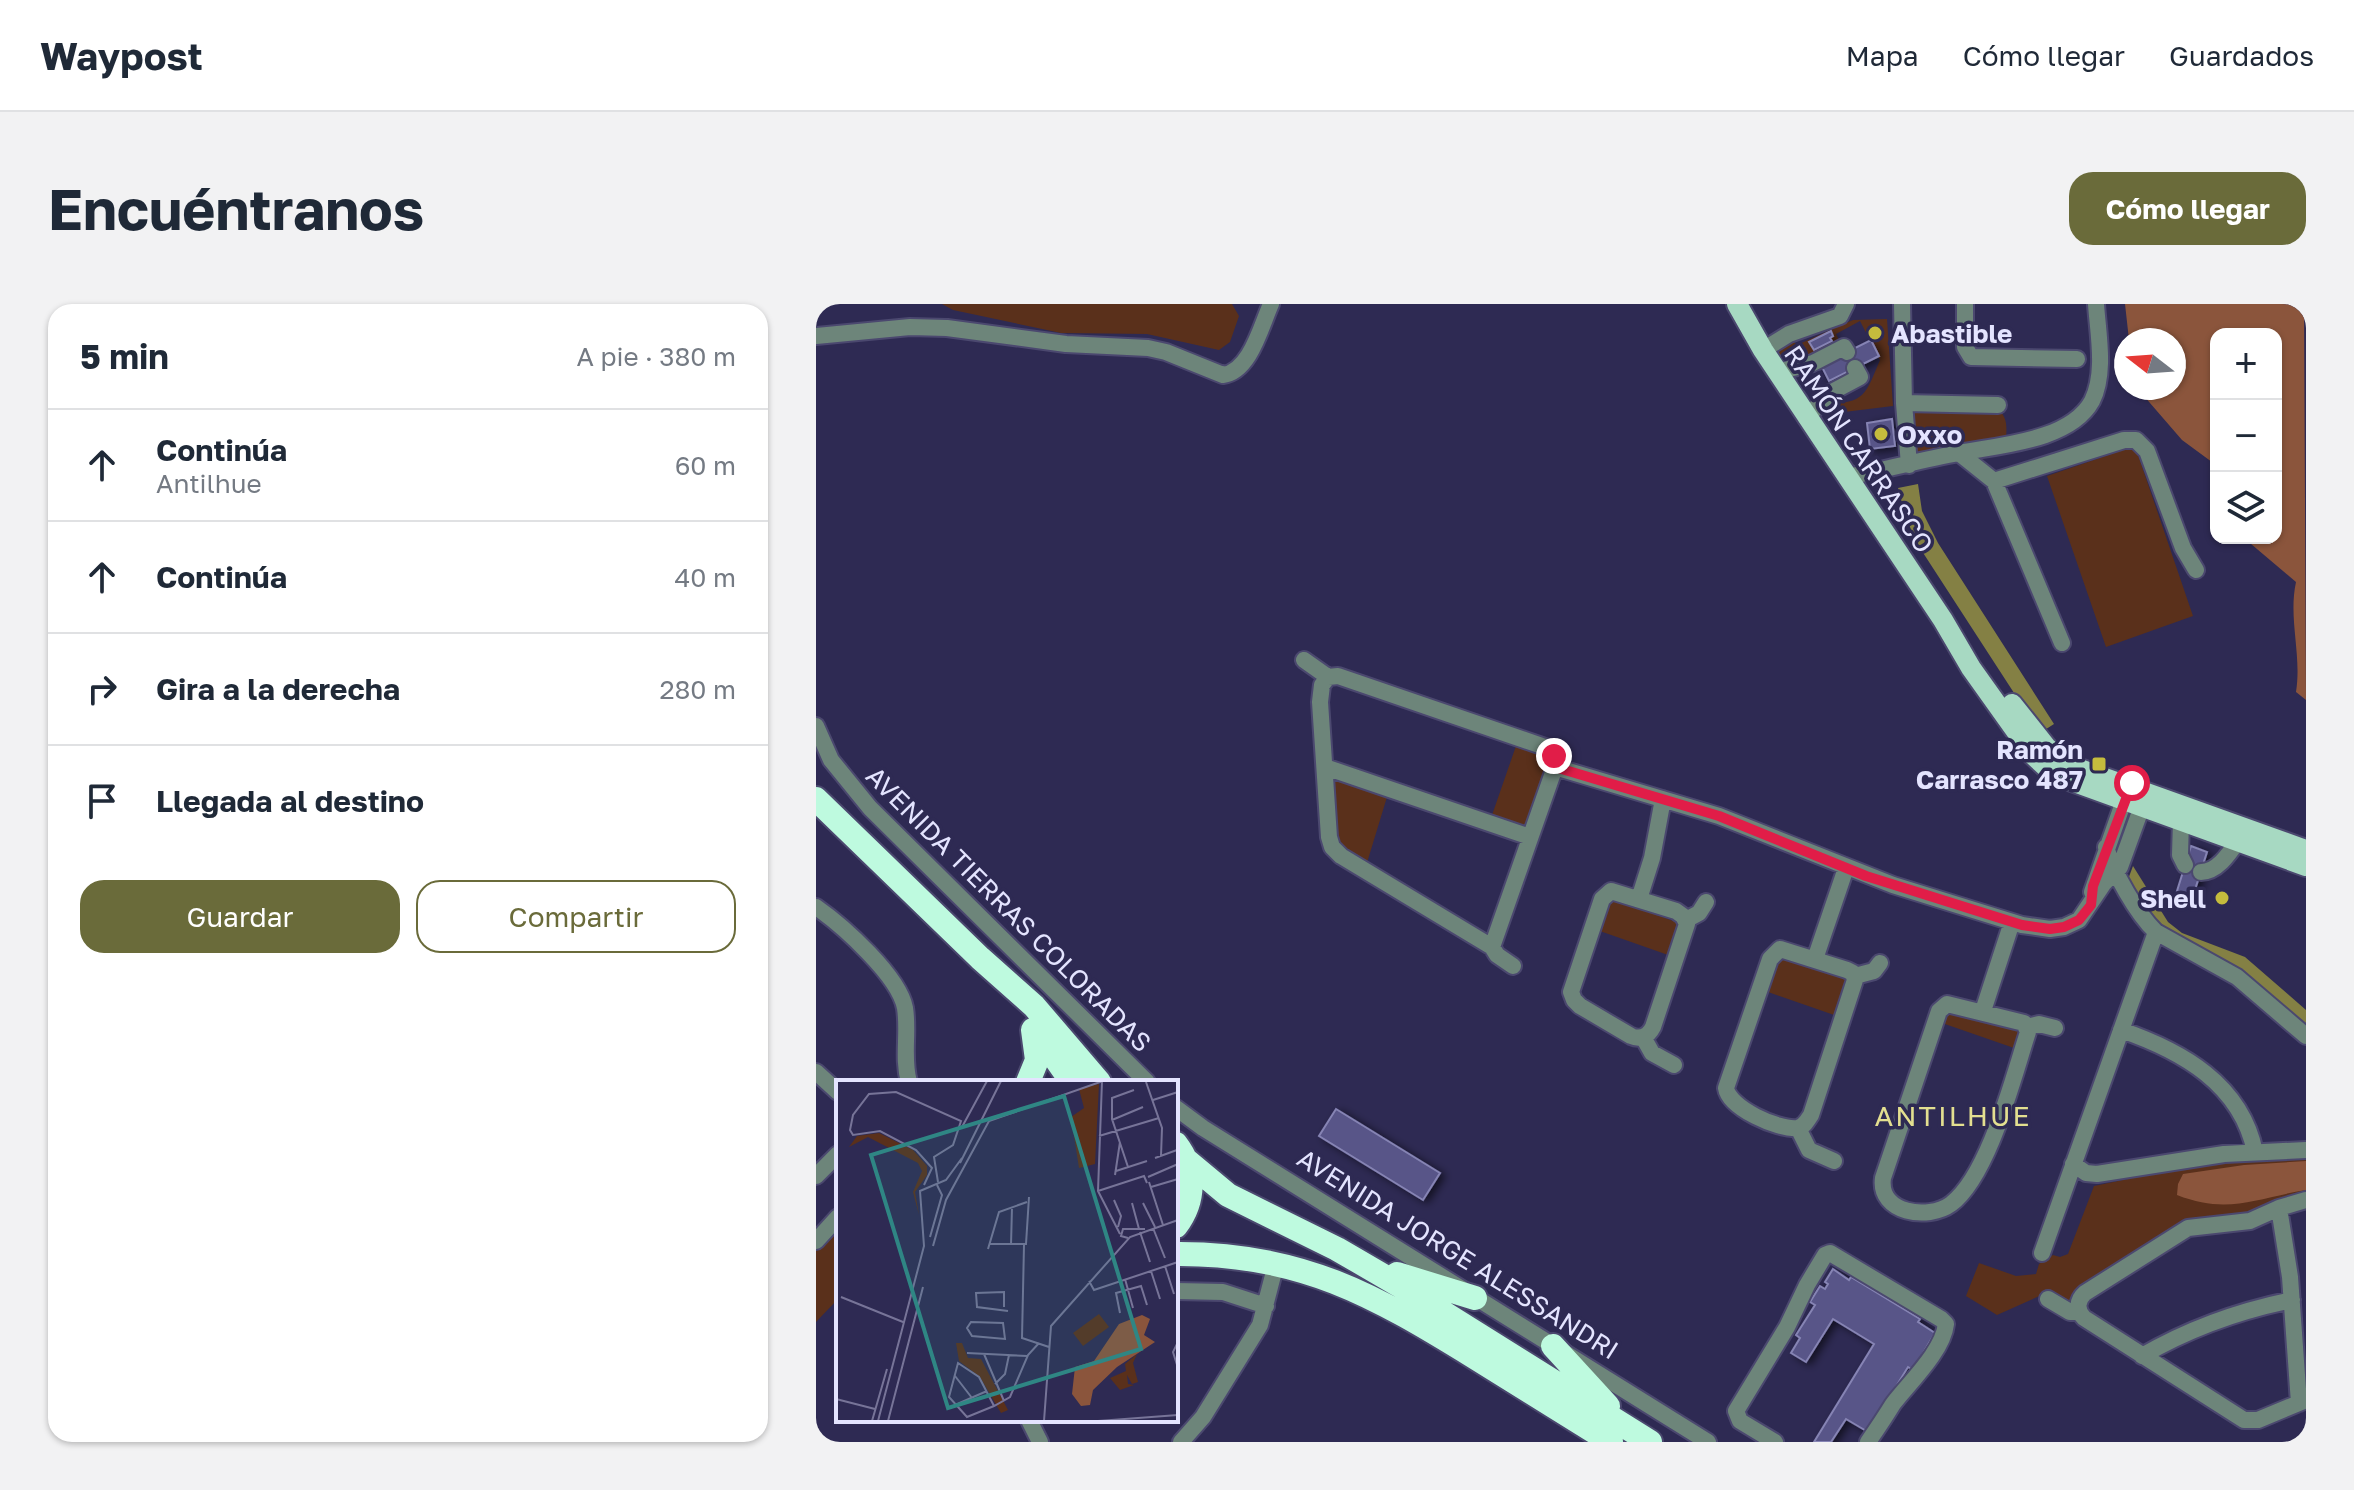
<!DOCTYPE html>
<html lang="es">
<head>
<meta charset="utf-8">
<style>
  body { margin:0; font-family:"Golos Text",sans-serif; background:#f2f2f3; color:#1f2937 }
  .controls { position:absolute; right:24px; top:24px; display:grid; overflow:hidden; border-radius:16px; box-shadow:0 2px 6px #0004 }
  .controls button { width:72px; height:72px; display:grid; place-items:center; padding:0; border:0; border-bottom:2px solid #e0e1e3; background:#fff; color:#1f2937; font:40px sans-serif }
  .compass { position:absolute; left:1298px; top:24px; width:72px; height:72px; border-radius:50%; background:#fff; box-shadow:0 2px 6px #0004; rotate:287deg }
  .stop { position:absolute; width:24px; height:24px; margin:-18px; border:6px solid #e11d48; border-radius:50%; background:#fff }
  .stop.end { background:#e11d48; border-color:#fff; box-shadow:0 2px 8px #0008 }
  .list { margin:0; padding:0; list-style:none }
  h2 { display:flex; justify-content:space-between; align-items:center; height:104px; margin:0; padding:0 32px; font-size:34px }
  h2 small { font-size:26px; font-weight:400; color:#747a83 }
  .list li { display:grid; grid-template-columns:52px 1fr auto; gap:24px; align-items:center; box-sizing:border-box; height:112px; padding:0 32px; border-top:2px solid #e0e1e3 }
  .list b { display:block; font-size:30px; white-space:nowrap }
  .list p { margin:0; font-size:26px; white-space:nowrap; color:#747a83 }
  .list em { font-size:26px; font-style:normal; color:#747a83 }
  .actions { display:flex; gap:16px; padding:24px 32px }
  .actions a { flex:1; padding:18px 0; border:2px solid #6a6b3a; border-radius:24px; text-align:center; font-size:28px; color:#6a6b3a }
  .actions .main { background:#6a6b3a; color:#fff }
  .icon { flex:none; width:44px; height:44px; fill:none; stroke:currentColor; stroke-width:2; stroke-linecap:round; stroke-linejoin:round }
  .map { position:relative; flex:none; width:1490px; height:1138px; overflow:hidden; border-radius:24px }
  header { display:flex; align-items:center; gap:48px; box-sizing:border-box; height:112px; padding:0 40px; background:#fff; border-bottom:2px solid #e0e1e3 }
  header strong { font-size:38px }
  nav { display:flex; gap:44px; margin-inline-start:auto; font-size:28px }
  .intro { display:flex; align-items:center; justify-content:space-between; box-sizing:border-box; height:192px; padding:0 48px }
  h1 { margin:0; font-size:56px }
  .button { padding:20px 36px; border-radius:24px; background:#6a6b3a; color:#fff; font-size:28px; font-weight:700 }
  main { display:flex; gap:48px; padding:0 48px }
  aside { flex:1; background:#fff; border-radius:24px; box-shadow:0 2px 6px #0004 }
  .map>svg:first-child { display:block }
  .green { fill:#5a301b }
  .forest { fill:#8b553c }
  .water { fill:#848044 }
  .building { fill:#585588; stroke:#8684b4; stroke-width:2; filter:url(#shadow) }
  .lines { fill:none; stroke-linecap:round; stroke-linejoin:round }
  .minor-casing { stroke:#4b486f; stroke-width:20 }
  .major-casing { stroke:#4b486f; stroke-width:24 }
  .highway-casing { stroke:#4b486f; stroke-width:28 }
  .minor { stroke:#6d857a; stroke-width:16 }
  .major { stroke:#a7d9c2; stroke-width:20 }
  .highway { stroke:#befadf; stroke-width:24 }
  .route { stroke:#e11d48; stroke-width:10 }
  .poi-dot { fill:#c5bc3d; stroke:#2e2a53; stroke-width:3 }
  .labels { text-anchor:middle; dominant-baseline:central; stroke-width:7; stroke-linejoin:round; paint-order:stroke }
  .poi-label { font-size:26px; font-weight:bold; fill:#e4e4ff; stroke:#2e2a53; text-anchor:start }
  .street-label { font-size:26px; fill:#e4e4ff; stroke:#2e2a53 }
  .neighbourhood-label { font-size:28px; letter-spacing:2px; fill:#e3df90; stroke:#2e2a53 }
  .inset-road { fill:none; stroke:#777498; stroke-width:2 }
  .view { fill:#2f8684; fill-opacity:0.15; stroke:#2f8684; stroke-width:4 }
  .inset-edge { fill:none; stroke:#e4e4ff; stroke-width:4 }
</style>
</head>
<body>
<header>
<strong>Waypost</strong>
<nav><a>Mapa</a><a>Cómo llegar</a><a>Guardados</a></nav>
</header>
<div class="intro"><h1>Encuéntranos</h1><a class="button">Cómo llegar</a></div>
<main>
<aside>
<h2>5 min<small>A pie · 380 m</small></h2>
<ul class="list">
<li><svg class="icon" aria-label="ahead" viewBox="0 0 24 24"><path d="M12 20V5M6 11l6-6 6 6"/></svg><div><b>Continúa</b><p>Antilhue</p></div><em>60 m</em></li>
<li><svg class="icon" aria-label="ahead" viewBox="0 0 24 24"><path d="M12 20V5M6 11l6-6 6 6"/></svg><div><b>Continúa</b></div><em>40 m</em></li>
<li><svg class="icon" aria-label="right" viewBox="0 0 24 24"><path d="M7 20v-9h11M14 6l5 5-5 5"/></svg><div><b>Gira a la derecha</b></div><em>280 m</em></li>
<li><svg class="icon" aria-label="arrive" viewBox="0 0 24 24"><path d="M6 21V4h12l-3 4 3 4H6"/></svg><div><b>Llegada al destino</b></div></li>
</ul>
<div class="actions"><a class="main">Guardar</a><a>Compartir</a></div>
</aside>
<div class="map">
<svg width="1490" height="1138" viewBox="0 0 1490 1138">
  <defs>
    <filter id="shadow"><feDropShadow dx="4.5" dy="2.5" stdDeviation="4" flood-color="#0009"/></filter>
  </defs>
  <rect width="100%" height="100%" fill="#2e2a53"/>
  <path class="green" d="M 126,0 L 416,0 L 423,12 L 414,38 L 403,46 L 331,30 L 245,29 L 137,6 Z
    M 1071,15 L 1077,102 L 1020,109 L 1014,99 C 1050,100 1051,86 1064,56 L 1044,17 L 1020,30 L 1023,36 L 999,49 L 970,57 L 957,48 L 977,37 L 981,41 L 1037,16 Z
    M 1097,106 L 1182,106 C 1191,112 1191,123 1190,133 L 1101,153 Z
    M 1319,142 L 1377,312 L 1290,343 L 1231,172 Z
    M 701,439 L 735,451 L 710,522 L 703,524 L 675,514 Z
    M 517,472 L 571,493 L 550,562 L 521,543 Z
    M 800,596 L 860,618 L 864,625 L 855,652 L 781,626 L 790,600 Z
    M 964,651 L 1034,676 L 1021,712 L 952,688 Z
    M 1132,703 L 1204,727 L 1198,744 L 1126,719 Z
    M 1490,851 L 1490,890 L 1434,908 L 1374,915 L 1361,921 L 1265,984 L 1254,1001 L 1228,990 L 1181,1011 L 1150,992 L 1163,959 L 1200,972 L 1220,970 L 1223,960 L 1237,951 L 1244,953 L 1252,950 L 1278,882 L 1394,858 L 1453,857 Z
    M 22,923 L 22,995 L 0,1018 L 0,945 Z"/>
  <path class="forest" d="M 1309,0 L 1488,0 L 1490,396 L 1480,388 C 1486,350 1472,315 1480,278 L 1428,234 L 1460,234 L 1460,30 L 1400,30 L 1400,161 L 1366,136 L 1321,84 L 1358,84 L 1358,36 L 1313,36 Z
    M 1490,857 L 1490,886 C 1441,894 1412,911 1361,891 L 1362,880 L 1367,870 L 1428,861 Z"/>
  <path class="water" d="M 1102,180 L 1106,207 L 1122,239 L 1238,420 L 1224,429 L 1102,241 L 1090,214 L 1082,184 Z
    M 1317,562 L 1352,618 L 1366,629 L 1429,653 L 1490,706 L 1490,726 L 1346,627 L 1311,578 Z"/>
  <path class="building" d="M 1015,27 L 1017,32 L 1014,34 L 1016,37 L 998,46 L 993,38 Z
    M 1055,36 L 1063,52 L 1013,77 L 1005,61 Z
    M 1076,115 L 1079,142 L 1054,145 L 1051,119 Z
    M 1375,542 L 1391,548 L 1377,592 L 1361,587 Z
    M 520,805 L 624,869 L 607,896 L 503,832 Z
    M 1017,965 L 1033,976 L 1035,973 L 1104,1015 L 1102,1018 L 1119,1029 L 1097,1066 L 1092,1063 L 1052,1128 L 1030,1115 L 1015,1138 L 998,1138 L 1058,1040 L 1017,1015 L 990,1058 L 975,1049 L 984,1034 L 980,1031 L 999,1001 L 994,998 L 1004,982 L 1009,985 L 1012,980 L 1009,978 Z"/>
  <g class="lines">
    <defs>
      <path id="minor" d="M 1086,0 L 1088,99 L 1093,161
        M 1149,0 L 1149,43 L 1155,53 L 1261,55
        M 0,32 L 94,23 L 131,24 L 250,40 L 332,44 L 350,48 L 407,71 C 434,68 445,22 455,0
        M 947,46 L 973,30 L 1024,12 L 1030,0
        M 961,68 L 997,59 L 1028,43 L 1031,48
        M 1088,99 L 1182,101
        M 990,114 L 1014,89 L 1044,73 L 1039,64
        M 1143,149 L 1178,177 L 1246,339
        M 1030,173 C 1068,166 1105,156 1143,149 C 1184,141 1254,137 1276,97 C 1290,69 1282,30 1280,0
        M 1178,177 L 1308,136 L 1320,136 L 1331,147 L 1367,244 L 1380,266
        M 488,356 L 512,373 L 522,372 L 729,443 C 737,447 740,453 739,463 L 676,643
        M 512,373 L 506,381 L 504,398 L 513,533 L 516,543 L 525,552 L 676,643 L 681,651 L 697,662
        M 0,422 L 15,456 L 54,504 L 331,778
        M 509,463 L 714,533
        M 739,463 L 903,512 L 1077,581 L 1206,621 L 1234,625 L 1248,623 L 1263,616 L 1288,579 L 1304,563 L 1329,494
        M 1365,517 L 1364,551 L 1369,561
        M 1290,543 C 1297,568 1321,610 1340,628 L 1421,673 L 1490,732
        M 1385,568 C 1401,568 1413,550 1422,537
        M 795,587 L 860,607 L 867,612 L 871,620 L 837,723 C 832,733 824,736 815,732 L 764,702 L 758,696 L 755,688 L 786,595 Z
        M 1276,588 L 1312,485
        M 823,595 L 836,554 L 847,495
        M 0,603 C 27,622 83,672 89,704 C 93,729 86,754 93,778
        M 870,616 L 883,609 L 890,598
        M 964,645 L 1031,666 L 1037,669 L 1039,676 L 995,811 C 991,817 988,823 981,824 C 962,826 913,804 910,784 L 954,655 Z
        M 999,655 L 1030,564
        M 1039,672 L 1058,667 L 1064,659
        M 1131,700 L 1208,719 L 1212,728 C 1197,774 1173,871 1135,900 C 1112,917 1062,909 1067,874 L 1123,707 Z
        M 1167,707 L 1196,618
        M 1211,723 L 1223,720 L 1239,724
        M 1305,726 C 1366,747 1425,780 1439,848
        M 827,733 L 836,749 L 858,761
        M 0,768 L 22,788
        M 360,804 L 387,824 L 892,1138
        M 982,824 L 993,846 L 1018,857
        M 1257,860 L 1270,869 L 1281,870 L 1408,850 L 1490,846
        M 0,872 L 22,850
        M 1490,896 L 1463,904 L 1434,917 L 1372,924 L 1269,989 C 1261,996 1260,1006 1268,1014 L 1428,1116 L 1442,1116 L 1490,1096
        M 1463,904 L 1474,973 L 1483,1099
        M 0,937 L 22,913
        M 1226,949 L 1340,628
        M 360,987 L 407,988 L 450,1002
        M 1232,995 L 1254,1008 L 1263,1008
        M 1326,1052 C 1374,1024 1422,1007 1476,996
        M 213,1116 L 224,1138
        M 365,1138 L 387,1113 L 444,1021 L 460,960
        M 959,1138 L 924,1117 L 920,1107 L 971,1023 L 991,981 L 1009,951 L 1014,949 L 1125,1015 L 1130,1020 C 1127,1047 1093,1079 1077,1100 C 1069,1113 1061,1125 1052,1138"/>
      <path id="major" d="M 921,0 L 947,46 L 1127,316 L 1155,364 L 1217,451 L 1231,464 L 1253,476 L 1490,562
        M 1196,400 L 1231,444 L 1258,463 L 1490,546"/>
      <path id="highway" d="M 0,495 L 164,654 L 218,702 L 283,778
        M 230,741 L 256,778
        M 212,778 L 221,756 L 217,726
        M 360,840 C 380,866 379,897 360,922
        M 370,856 L 412,891 L 521,945 L 583,981 L 834,1138
        M 360,950 C 485,949 558,991 660,1054 C 705,1082 750,1110 795,1138
        M 581,970 L 659,994
        M 737,1042 L 792,1102"/>
    </defs>
    <use href="#minor" class="minor-casing"/>
    <use href="#major" class="major-casing"/>
    <use href="#highway" class="highway-casing"/>
    <use href="#minor" class="minor"/>
    <use href="#major" class="major"/>
    <use href="#highway" class="highway"/>
  </g>
  <g class="lines">
    <path class="route" d="M 738,452 L 739,463 L 903,512 L 1050,572 L 1206,621 L 1234,625 L 1248,623 L 1263,616 L 1275,601 L 1277,582 L 1316,479"/>
  </g>
  <g class="poi-dot">
    <circle cx="1059" cy="29" r="8"/>
    <circle cx="1065" cy="130" r="8"/>
    <rect x="1275" y="452" width="16" height="16" rx="4"/>
    <circle cx="1406" cy="594" r="8"/>
  </g>
  <g class="labels">
    <g class="poi-label">
      <text x="1075" y="29">Abastible</text>
      <text x="1081" y="130">Oxxo</text>
      <text x="1267" y="445" text-anchor="end">Ramón<tspan x="1267" dy="30">Carrasco 487</tspan></text>
      <text x="1390" y="594" text-anchor="end">Shell</text>
    </g>
    <g class="street-label">
      <text transform="translate(1043 145) rotate(56)">RAMÓN CARRASCO</text>
      <text transform="translate(193 605) rotate(45)">AVENIDA TIERRAS COLORADAS</text>
      <text transform="translate(642 950) rotate(32)">AVENIDA JORGE ALESSANDRI</text>
    </g>
    <g class="neighbourhood-label">
      <text x="1137" y="811">ANTILHUE</text>
    </g>
  </g>
  <g transform="translate(20 776)">
    <rect width="342" height="342" fill="#2e2a53"/>
    <path d="M 263,4 L 259,84 L 243,88 L 235,37 L 248,28 L 243,9 ZM 43,53 L 77,70 L 91,86 L 91,95 L 79,112 L 83,135 L 77,112 L 86,91 L 82,83 L 32,57 L 13,67 L 21,56 ZM 263,234 L 273,247 L 247,266 L 237,253 ZM 120,263 L 126,263 L 132,278 L 145,279 L 172,330 L 165,333 L 144,297 L 123,281 ZM 301,274 L 297,283 L 302,302 L 296,304 L 291,295 L 292,304 L 298,305 L 284,310 L 274,298 L 290,291 L 289,284 Z" fill="#5a301b"/>
    <path d="M 306,235 L 314,239 L 308,255 L 319,262 L 281,287 L 257,310 L 254,325 L 245,326 L 236,314 L 239,287 L 258,281 L 283,244 Z" fill="#8b553c"/>
    <path class="inset-road" d="M 266,1 L 262,111 L 284,154M 310,2 L 326,48 L 325,76M 317,20 L 342,12M 276,40 L 307,27M 126,47 L 151,1M 263,56 L 323,38M 319,78 L 341,70 L 342,40M 124,83 L 165,1M 292,87 L 276,39 L 276,18 L 298,10M 280,91 L 311,81M 279,95 L 284,62M 312,97 L 342,84M 313,102 L 327,145M 88,105 L 96,88 L 80,70 L 44,51 L 17,55 L 14,50 L 17,35 L 33,14 L 60,12 L 125,41 L 117,65 L 98,77 L 102,102M 315,107 L 342,99M 262,111 L 308,96 L 311,103M 278,120 L 285,136 L 282,147M 296,123 L 303,149M 307,123 L 319,147M 317,148 L 329,178M 304,152 L 314,182M 94,157 L 106,115 L 101,105M 292,158 L 285,156 L 287,149 L 309,149M 154,164 L 190,164 L 193,117M 175,165 L 176,127M 188,165 L 186,258 L 213,267M 97,166 L 110,120 L 153,41 L 267,1M 152,169 L 163,132 L 191,122M 329,186 L 338,214M 315,191 L 324,219M 289,199 L 297,228M 253,201 L 258,210 L 342,182M 5,217 L 67,242M 168,227 L 168,212 L 140,213 L 141,227 L 172,231M 284,233 L 280,213 L 305,206 L 311,225M 135,242 L 167,243 L 169,259 L 136,256 L 131,248 ZM 342,262 L 337,272 L 342,288M 131,273 L 191,276M 148,274 L 168,321M 119,296 L 136,318M 159,304 L 169,294 L 173,275M 0,319 L 39,329M 119,325 L 151,311M 158,326 L 143,297 L 122,283 L 113,317 L 131,337 L 158,326 L 174,317 L 192,275 L 203,263M 36,341 L 51,289M 42,341 L 88,166 L 84,111 L 110,100 L 126,78M 52,341 L 87,207M 208,341 L 215,246 L 294,157 L 342,140M 262,341 L 342,335"/>
    <path class="view" d="M 228,16 L 305,269 L 112,328 L 35,75 Z"/>
    <rect width="342" height="342" class="inset-edge"/>
  </g>
</svg>
<div class="controls">
<button>+</button>
<button>−</button>
<button><svg class="icon" aria-label="layers" viewBox="0 0 24 24"><path d="M12 4l9 5-9 5-9-5zM3 14l9 5 9-5"/></svg></button>
</div>
<svg class="compass" viewBox="-18 -18 36 36"><path d="M0-13l5 13h-10z" fill="#e53935"/><path d="M0 13l5-13h-10z" fill="#747a83"/></svg>
<div class="stop" style="left:1316px;top:479px"></div>
<div class="stop end" style="left:738px;top:452px"></div>
</div>
</main>
</body>
</html>
